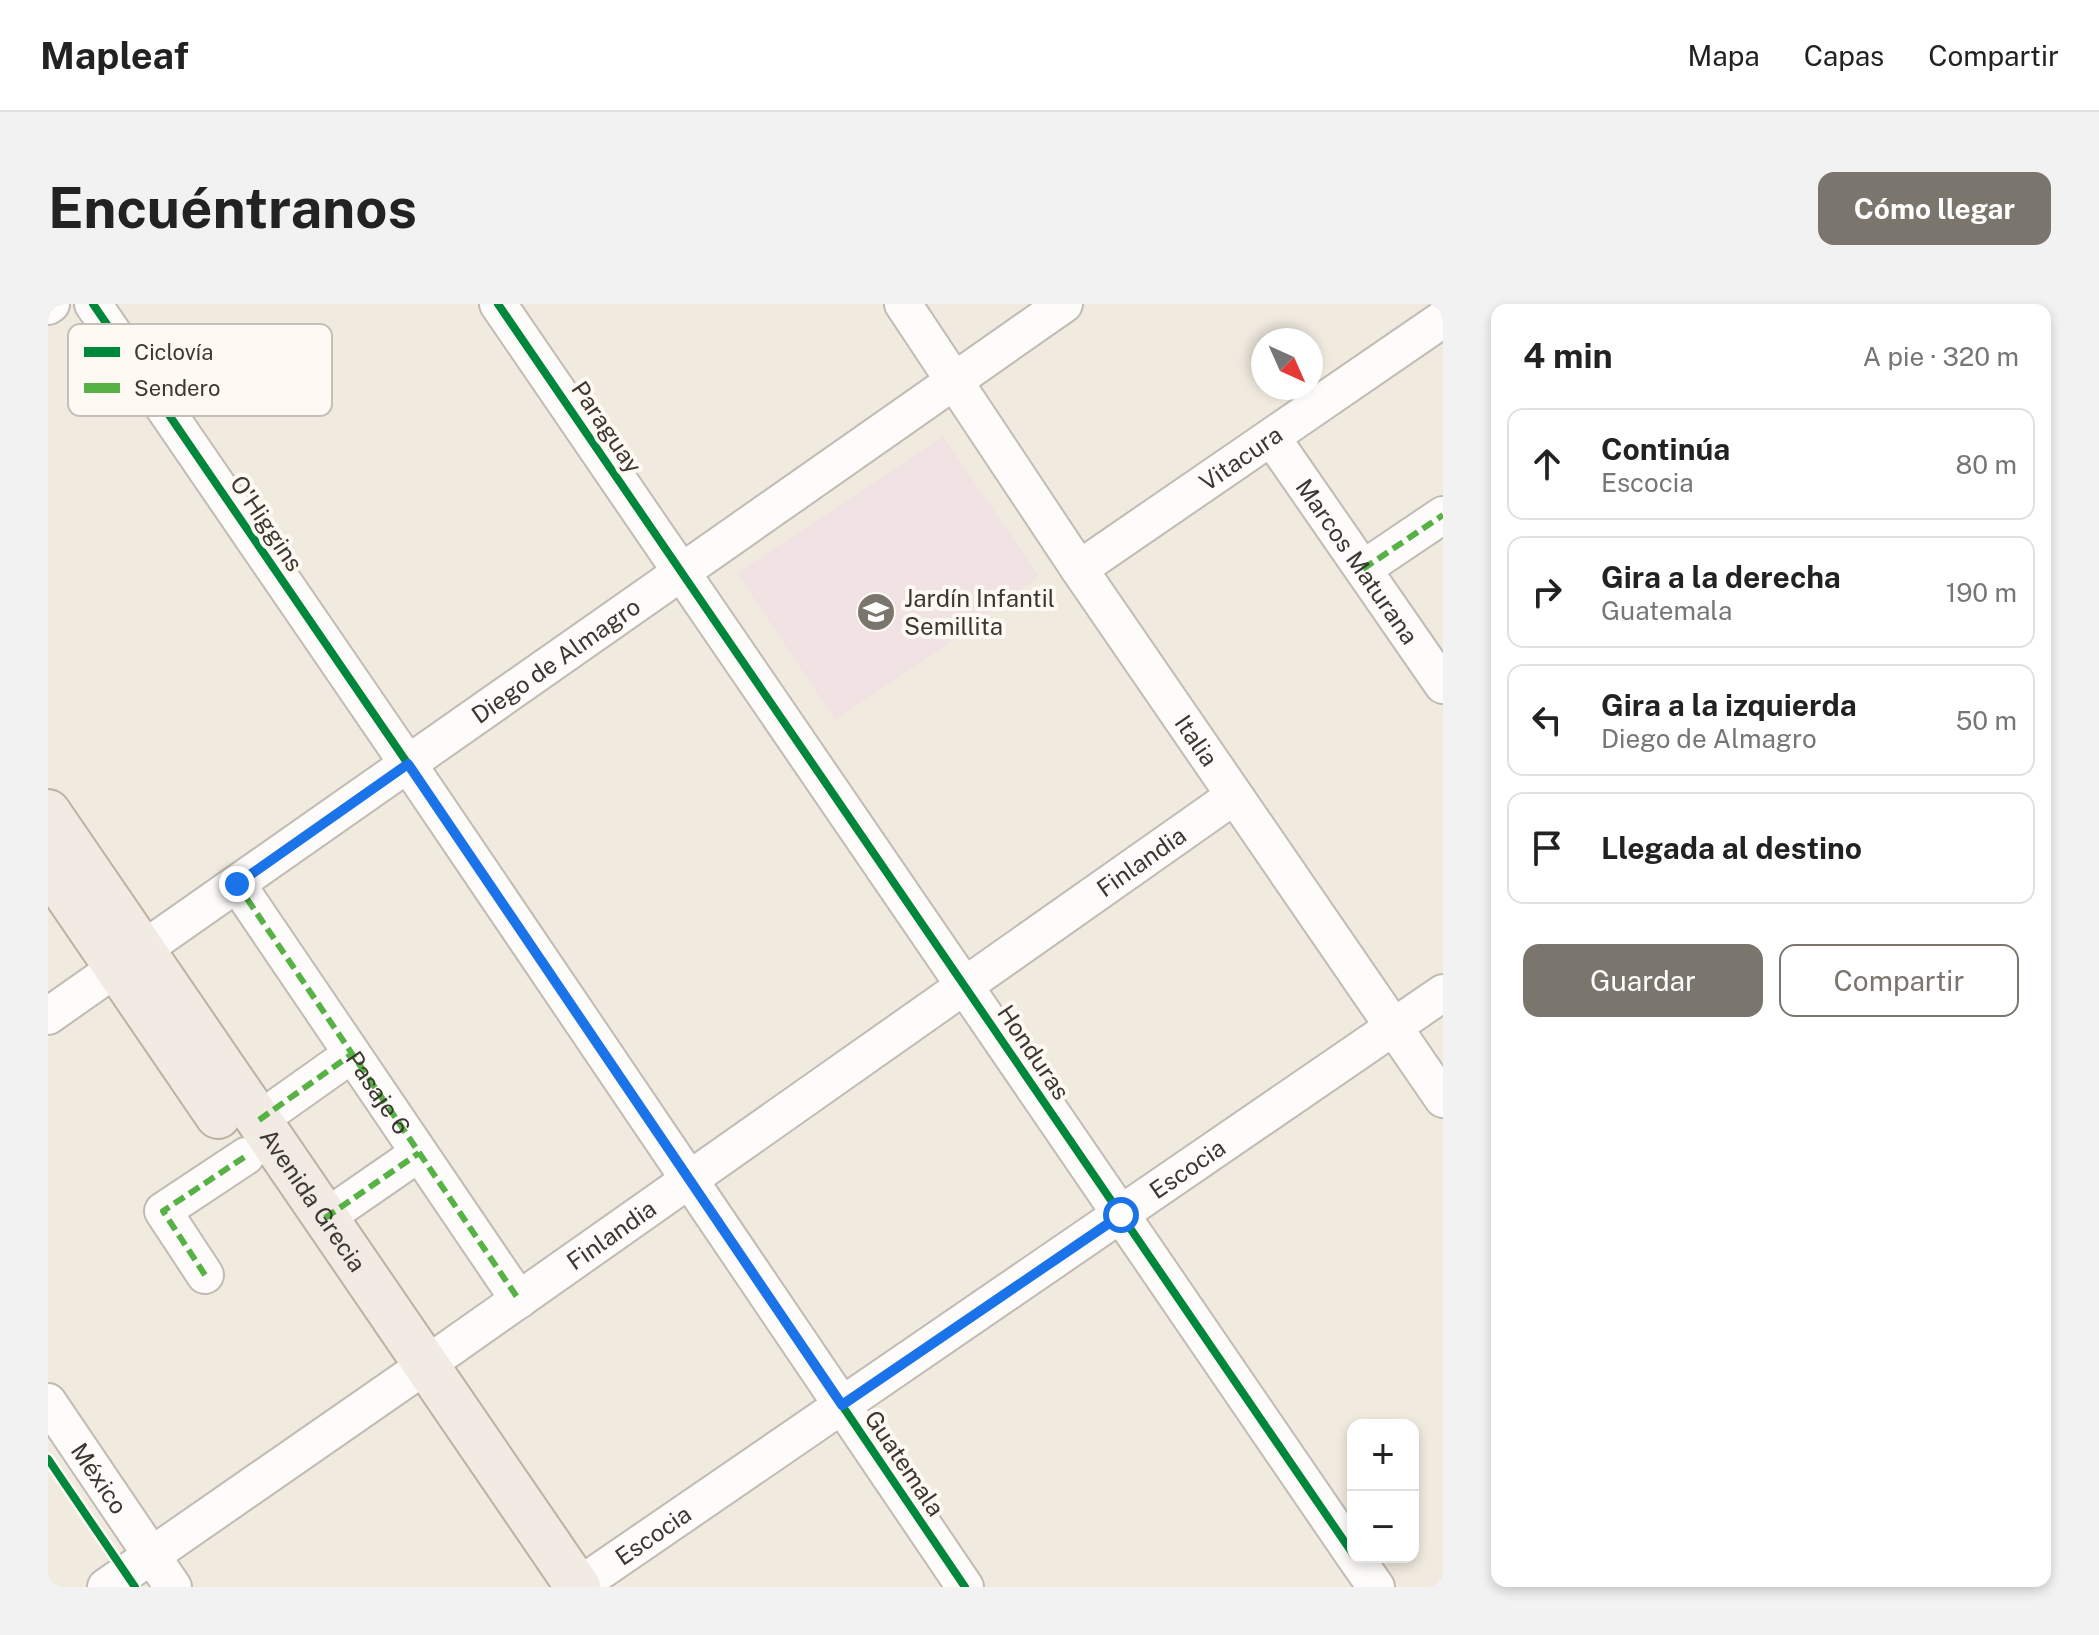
<!DOCTYPE html>
<html lang="es">
<head>
<meta charset="utf-8">
<style>
  body { margin:0; font-family:"Public Sans",sans-serif; background:#f2f2f2; color:#222 }
  .controls { position:absolute; right:24px; bottom:24px; display:grid; overflow:hidden; border-radius:16px; box-shadow:0 4px 12px #0003 }
  .controls button { width:72px; height:72px; display:grid; place-items:center; padding:0; border:0; border-bottom:2px solid #e0e0e0; background:#fff; color:#222; font:40px sans-serif }
  .compass { position:absolute; left:1203px; top:24px; width:72px; height:72px; border-radius:50%; background:#fff; box-shadow:0 4px 12px #0003; rotate:135deg }
  .stop { position:absolute; width:24px; height:24px; margin:-18px; border:6px solid #1a73e8; border-radius:50%; background:#fff }
  .stop.end { background:#1a73e8; border-color:#fff; box-shadow:0 2px 8px #0008 }
  .list { margin:0; padding:0; list-style:none }
  h2 { display:flex; justify-content:space-between; align-items:center; height:104px; margin:0; padding:0 32px; font-size:34px }
  h2 small { font-size:26px; font-weight:400; color:#767676 }
  .list li { display:grid; grid-template-columns:52px 1fr auto; gap:24px; align-items:center; box-sizing:border-box; height:112px; margin:0 16px 16px; padding:0 16px; border:2px solid #e0e0e0; border-radius:16px }
  .list b { display:block; font-size:30px; white-space:nowrap }
  .list p { margin:0; font-size:26px; white-space:nowrap; color:#767676 }
  .list em { font-size:26px; font-style:normal; color:#767676 }
  .actions { display:flex; gap:16px; padding:24px 32px }
  .actions a { flex:1; padding:18px 0; border:2px solid #7b766d; border-radius:16px; text-align:center; font-size:28px; color:#7b766d }
  .actions .main { background:#7b766d; color:#fff }
  .icon { flex:none; width:44px; height:44px; fill:none; stroke:currentColor; stroke-width:2; stroke-linecap:round; stroke-linejoin:round }
  .map { position:relative; flex:none; width:1395px; height:1283px; overflow:hidden; border-radius:16px }
  header { display:flex; align-items:center; gap:48px; box-sizing:border-box; height:112px; padding:0 40px; background:#fff; border-bottom:2px solid #e0e0e0 }
  header strong { font-size:38px }
  nav { display:flex; gap:44px; margin-inline-start:auto; font-size:28px }
  .intro { display:flex; align-items:center; justify-content:space-between; box-sizing:border-box; height:192px; padding:0 48px }
  h1 { margin:0; font-size:56px }
  .button { padding:20px 36px; border-radius:16px; background:#7b766d; color:#fff; font-size:28px; font-weight:700 }
  main { display:flex; gap:48px; padding:0 48px }
  aside { flex:1; background:#fff; border-radius:16px; box-shadow:0 4px 12px #0003 }
  .map>svg:first-child { display:block }
  .industrial { fill:#f1e2e4 }
  .lines { fill:none; stroke-linecap:round; stroke-linejoin:round }
  .minor-casing { stroke:#c0bbb3; stroke-width:40 }
  .major-casing { stroke:#bdb1a2; stroke-width:48 }
  .minor { stroke:#fdfcfa; stroke-width:36 }
  .major { stroke:#f1ebe4; stroke-width:44 }
  .quiet { stroke:#57b246; stroke-width:6; stroke-dasharray:12 6; stroke-linecap:butt }
  .cycleway-casing { stroke:#fef9f2; stroke-width:13 }
  .cycleway { stroke:#00873e; stroke-width:8 }
  .route { stroke:#1a73e8; stroke-width:10 }
  .labels { text-anchor:middle; dominant-baseline:central; stroke-width:8; stroke-linejoin:round; paint-order:stroke }
  .street-label { font-size:24px; fill:#3c3730; stroke:#fef9f2 }
  .poi-label { font-size:24px; fill:#3c3730; stroke:#fef9f2; text-anchor:start }
  .key { fill:#fef9f2; stroke:#c4bfb8; stroke-width:2 }
  .key-label { font-size:22px; fill:#3c3730 }
</style>
</head>
<body>
<header>
<strong>Mapleaf</strong>
<nav><a>Mapa</a><a>Capas</a><a>Compartir</a></nav>
</header>
<div class="intro"><h1>Encuéntranos</h1><a class="button">Cómo llegar</a></div>
<main>
<div class="map">
<svg width="1395" height="1283" viewBox="0 0 1395 1283">
  <rect width="100%" height="100%" fill="#f0eadf"/>
  <path class="industrial" d="M 895,133 L 991,272 L 892,345 L 787,416 L 689,269 Z"/>
  <g class="lines">
    <defs>
      <g id="minor">
        <path d="M 45,0 L 360,460 L 917,1283"/>
        <path d="M 450,0 L 1305,1250"/>
        <path id="s1" d="M 855,0 L 1031,265 L 1395,795"/>
        <path d="M 0,2 L 3,0"/>
        <path id="s2" d="M 1224,134 L 1395,381"/>
        <path id="s3" d="M 1031,265 L 1395,15"/>
        <path d="M 1315,265 L 1395,211"/>
        <path d="M 189,580 L 471,996"/>
        <path id="s4" d="M 0,712 L 1016,0"/>
        <path d="M 211,816 L 304,750"/>
        <path d="M 277,914 L 371,849"/>
        <path d="M 157,971 L 115,907 L 198,852"/>
        <path id="s5" d="M 0,1098 L 125,1283"/>
        <path d="M 1307,1253 L 1328,1283"/>
        <path id="s6" d="M 58,1283 L 378,1061 L 1186,492"/>
        <path id="s7" d="M 529,1283 L 1395,689"/>
      </g>
      <g id="major">
        <path id="s8" d="M 0,508 L 530,1283"/>
        <path d="M 0,563 L 170,812"/>
      </g>
    </defs>
    <use href="#minor" class="minor-casing"/>
    <use href="#major" class="major-casing"/>
    <use href="#minor" class="minor"/>
    <use href="#major" class="major"/>
    <g class="quiet">
      <path d="M 1315,265 L 1395,211"/>
      <path id="s9" d="M 189,580 L 471,996"/>
      <path d="M 211,816 L 304,750"/>
      <path d="M 277,914 L 371,849"/>
      <path d="M 157,971 L 115,907 L 198,852"/>
    </g>
    <defs>
      <path id="cycleway" d="M 45,0 L 360,460 L 917,1283
        M 450,0 L 1305,1250
        M 0,1155 L 87,1283"/>
    </defs>
    <use href="#cycleway" class="cycleway-casing"/>
    <use href="#cycleway" class="cycleway"/>
  </g>
  <g class="lines">
    <path class="route" d="M 189,580 L 360,460 L 794,1101 L 1073,911"/>
  </g>
  <defs>
    <symbol id="school-disc" viewBox="-11 -11 22 22"><circle r="9.5" fill="#7b766d" stroke="#fef9f2"/><path d="M0-5L7-2L0 1L-7-2ZM-4 1L0 2.5L4 1V4Q0 6-4 4Z" fill="#fff"/></symbol>
  </defs>
  <g fill-rule="evenodd">
    <use href="#school-disc" x="806" y="286" width="44" height="44"/>
  </g>
  <g class="labels">
    <g class="street-label">
      <text transform="translate(559 123) rotate(56)">Paraguay</text>
      <text stroke="none"><textPath href="#s3" startOffset="196">Vitacura</textPath></text>
      <text transform="translate(219 219) rotate(56)">O'Higgins</text>
      <text stroke="none"><textPath href="#s2" startOffset="150">Marcos Maturana</textPath></text>
      <text stroke="none"><textPath href="#s4" startOffset="620">Diego de Almagro</textPath></text>
      <text stroke="none"><textPath href="#s1" startOffset="526">Italia</textPath></text>
      <text stroke="none"><textPath href="#s6" startOffset="1264">Finlandia</textPath></text>
      <text transform="translate(986 748) rotate(56)">Honduras</text>
      <text stroke="none"><textPath href="#s9" startOffset="252">Pasaje 6</textPath></text>
      <text stroke="none"><textPath href="#s7" startOffset="740">Escocia</textPath></text>
      <text stroke="none"><textPath href="#s8" startOffset="470">Avenida Grecia</textPath></text>
      <text stroke="none"><textPath href="#s6" startOffset="616">Finlandia</textPath></text>
      <text transform="translate(857 1159) rotate(56)">Guatemala</text>
      <text stroke="none"><textPath href="#s5" startOffset="92">México</textPath></text>
      <text stroke="none"><textPath href="#s7" startOffset="92">Escocia</textPath></text>
    </g>
    <g class="poi-label">
      <text x="856" y="294">Jardín Infantil<tspan x="856" dy="28">Semillita</tspan></text>
    </g>
  </g>
  <rect x="20" y="20" width="264" height="92" rx="12" class="key"/>
  <rect x="36" y="43" width="36" height="10" fill="#00873e"/>
  <rect x="36" y="79" width="36" height="10" fill="#57b246"/>
  <g class="key-label">
    <text x="86" y="56">Ciclovía</text>
    <text x="86" y="92">Sendero</text>
  </g>
</svg>
<div class="controls">
<button>+</button>
<button>−</button>
</div>
<svg class="compass" viewBox="-18 -18 36 36"><path d="M0-13l5 13h-10z" fill="#e53935"/><path d="M0 13l5-13h-10z" fill="#767676"/></svg>
<div class="stop" style="left:1073px;top:911px"></div>
<div class="stop end" style="left:189px;top:580px"></div>
</div>
<aside>
<h2>4 min<small>A pie · 320 m</small></h2>
<ul class="list">
<li><svg class="icon" aria-label="ahead" viewBox="0 0 24 24"><path d="M12 20V5M6 11l6-6 6 6"/></svg><div><b>Continúa</b><p>Escocia</p></div><em>80 m</em></li>
<li><svg class="icon" aria-label="right" viewBox="0 0 24 24"><path d="M7 20v-9h11M14 6l5 5-5 5"/></svg><div><b>Gira a la derecha</b><p>Guatemala</p></div><em>190 m</em></li>
<li><svg class="icon" aria-label="left" viewBox="0 0 24 24"><path d="M17 20v-9H6M10 6l-5 5 5 5"/></svg><div><b>Gira a la izquierda</b><p>Diego de Almagro</p></div><em>50 m</em></li>
<li><svg class="icon" aria-label="arrive" viewBox="0 0 24 24"><path d="M6 21V4h12l-3 4 3 4H6"/></svg><div><b>Llegada al destino</b></div></li>
</ul>
<div class="actions"><a class="main">Guardar</a><a>Compartir</a></div>
</aside>
</main>
</body>
</html>
